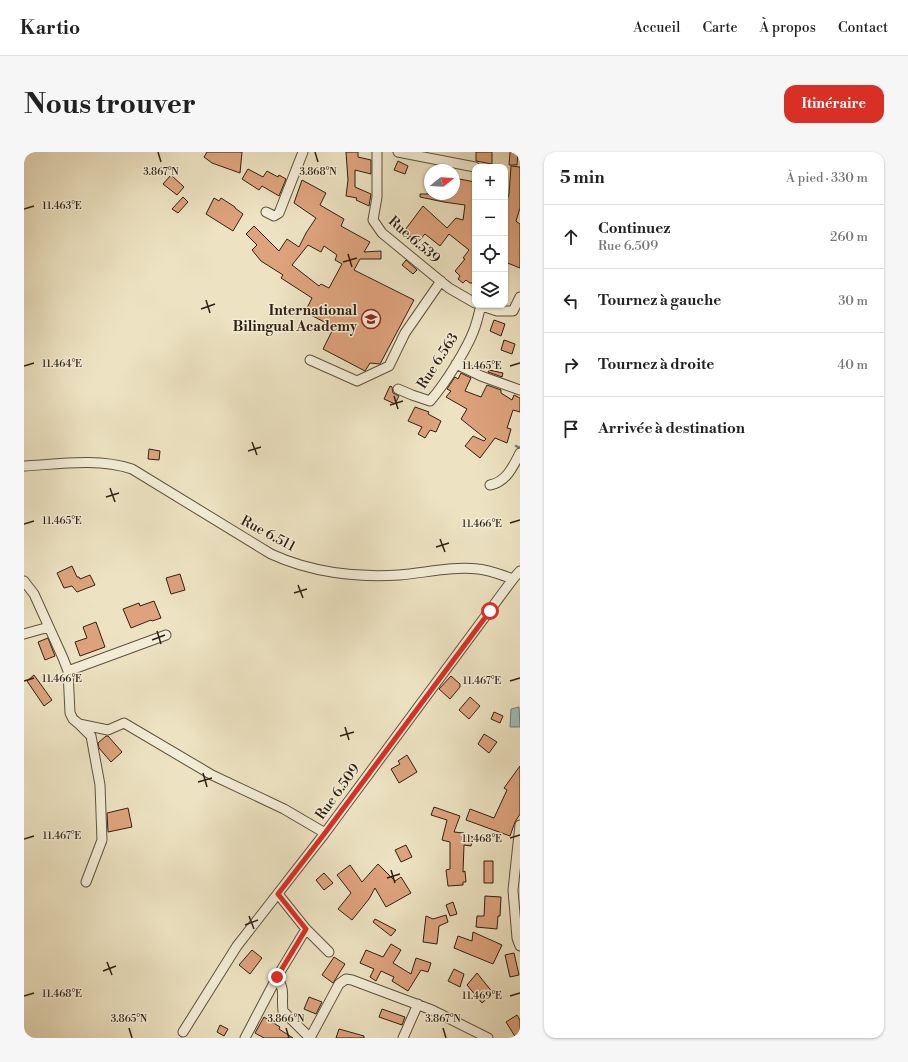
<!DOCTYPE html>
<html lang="fr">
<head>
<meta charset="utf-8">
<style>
  body { margin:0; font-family:"Libre Bodoni",serif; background:#f6f6f6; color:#222 }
  .controls { position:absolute; right:12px; top:12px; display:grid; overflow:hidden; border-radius:8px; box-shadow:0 1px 3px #0004 }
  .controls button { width:36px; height:36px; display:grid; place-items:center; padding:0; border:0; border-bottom:1px solid #e0e0e0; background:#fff; color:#222; font:20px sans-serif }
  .compass { position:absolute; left:400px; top:12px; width:36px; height:36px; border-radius:50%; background:#fff; box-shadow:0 1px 3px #0004; rotate:72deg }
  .stop { position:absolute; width:12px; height:12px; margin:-9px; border:3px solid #d93025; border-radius:50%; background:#fff }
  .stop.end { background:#d93025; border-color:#fff; box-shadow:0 1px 4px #0008 }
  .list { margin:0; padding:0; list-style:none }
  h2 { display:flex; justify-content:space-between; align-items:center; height:52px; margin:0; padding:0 16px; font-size:17px }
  h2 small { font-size:13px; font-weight:400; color:#767676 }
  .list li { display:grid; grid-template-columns:26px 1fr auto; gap:12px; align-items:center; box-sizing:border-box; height:64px; padding:0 16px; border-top:1px solid #e0e0e0 }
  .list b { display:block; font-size:15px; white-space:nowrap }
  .list p { margin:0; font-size:13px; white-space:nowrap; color:#767676 }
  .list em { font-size:13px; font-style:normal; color:#767676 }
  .icon { flex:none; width:22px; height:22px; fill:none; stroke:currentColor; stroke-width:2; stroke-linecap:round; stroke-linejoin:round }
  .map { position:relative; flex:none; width:496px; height:886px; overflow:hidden; border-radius:12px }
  header { display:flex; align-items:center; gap:24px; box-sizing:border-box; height:56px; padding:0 20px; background:#fff; border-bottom:1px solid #e0e0e0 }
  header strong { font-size:19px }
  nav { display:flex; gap:22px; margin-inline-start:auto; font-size:14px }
  .intro { display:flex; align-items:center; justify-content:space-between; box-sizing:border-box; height:96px; padding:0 24px }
  h1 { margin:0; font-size:28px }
  .button { padding:10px 18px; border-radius:12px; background:#d93025; color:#fff; font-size:14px; font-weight:700 }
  main { display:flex; gap:24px; padding:0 24px }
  aside { flex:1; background:#fff; border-radius:12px; box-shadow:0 1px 3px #0004 }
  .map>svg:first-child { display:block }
  .water { fill:#9ebbbe; stroke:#727d79 }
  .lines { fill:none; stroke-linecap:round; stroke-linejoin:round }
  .stream { stroke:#727d79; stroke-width:2.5 }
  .building { fill:#dea37d; stroke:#302012; fill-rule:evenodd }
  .street-casing { stroke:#5f513e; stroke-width:11 }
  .street { stroke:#f3edd7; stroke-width:9 }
  .route { stroke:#d93025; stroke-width:5 }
  .ticks { fill:none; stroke:#302012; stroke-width:1.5 }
  .labels { text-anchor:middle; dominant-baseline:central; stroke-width:3; stroke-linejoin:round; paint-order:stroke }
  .street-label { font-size:14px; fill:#302012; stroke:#f3edd7 }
  .poi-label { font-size:14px; font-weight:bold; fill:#302012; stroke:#f3edd7; text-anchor:end }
  .ticks-label { font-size:10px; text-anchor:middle; fill:#302012; stroke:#f3edd7; stroke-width:3; stroke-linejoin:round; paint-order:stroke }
</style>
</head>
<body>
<header>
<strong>Kartio</strong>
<nav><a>Accueil</a><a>Carte</a><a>À propos</a><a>Contact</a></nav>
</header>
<div class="intro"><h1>Nous trouver</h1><a class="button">Itinéraire</a></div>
<main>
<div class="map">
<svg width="496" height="886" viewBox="0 0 496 886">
  <rect width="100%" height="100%" fill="#ede3c2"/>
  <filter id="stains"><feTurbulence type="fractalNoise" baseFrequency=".005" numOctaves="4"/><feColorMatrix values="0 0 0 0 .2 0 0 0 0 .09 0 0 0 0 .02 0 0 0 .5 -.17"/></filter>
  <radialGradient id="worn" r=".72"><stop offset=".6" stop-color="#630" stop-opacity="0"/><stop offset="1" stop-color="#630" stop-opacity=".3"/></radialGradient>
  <path class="water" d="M 495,555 L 496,575 L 486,575 L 487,557 Z"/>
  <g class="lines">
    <path class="stream" d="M 492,294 L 496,296"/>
  </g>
  <path class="building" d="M 183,0 L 218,0 L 216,21 L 188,11 L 180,5 Z
    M 322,0 L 334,0 L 334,5 L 347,8 L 347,22 L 331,18 L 331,35 L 347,42 L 345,54 L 332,48 L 333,46 L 322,44 L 324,28 Z
    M 452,0 L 468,0 L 468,12 L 452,9 Z
    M 486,0 L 494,0 L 493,13 L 485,13 Z
    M 374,9 L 384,14 L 381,22 L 370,18 Z
    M 487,14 L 496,15 L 496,56 L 492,69 L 493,70 L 496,72 L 496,116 L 481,110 L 481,51 L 482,51 L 485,42 Z
    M 224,17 L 239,25 L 243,19 L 254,25 L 255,23 L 262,27 L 255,44 L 238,34 L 235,38 L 218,27 Z
    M 147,23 L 160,35 L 153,43 L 139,32 Z
    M 430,26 L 451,30 L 451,131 L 446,131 L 442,128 L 439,131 L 434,127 L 436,124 L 431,119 L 441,107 L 439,106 L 445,98 L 425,82 L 416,94 L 401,82 L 394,90 L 386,84 L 384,87 L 378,82 L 399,54 L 423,76 L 432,66 L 439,68 L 441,53 L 420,50 L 396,45 L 396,42 L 430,42 Z
    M 278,28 L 302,41 L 296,53 L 320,67 L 317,74 L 346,90 L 340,100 L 357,99 L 357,107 L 336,107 L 330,118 L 390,148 L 356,212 L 346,211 L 341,219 L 299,197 L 310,175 L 281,160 L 288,146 L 257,126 L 259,123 L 237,109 L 228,98 L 233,93 L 222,82 L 230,74 L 255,99 L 263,87 L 275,95 L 282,81 L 292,66 L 270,51 ZM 284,93 L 297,100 L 300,94 L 313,103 L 311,108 L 318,112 L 305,136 L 297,132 L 295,134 L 268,113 Z
    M 159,45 L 164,50 L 154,61 L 148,57 Z
    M 190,46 L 195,49 L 197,46 L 211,55 L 211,56 L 219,62 L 209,79 L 182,62 Z
    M 382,108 L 393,118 L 389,122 L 378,113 Z
    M 470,168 L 481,172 L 477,184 L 466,179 Z
    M 480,188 L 491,192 L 488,202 L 477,198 Z
    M 465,218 L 479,221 L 478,225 L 464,220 Z
    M 437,221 L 447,226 L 441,239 L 457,245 L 463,233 L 477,238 L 477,241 L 488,248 L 490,243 L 496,246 L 496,260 L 489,258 L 483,276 L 487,277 L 483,291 L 471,286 L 456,306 L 441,294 L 449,284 L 460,289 L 462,287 L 437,267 L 443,257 L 422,245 L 427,239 L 423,237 L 431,225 L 434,227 Z
    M 366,234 L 368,235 L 369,241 L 375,244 L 371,252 L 360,247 Z
    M 391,255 L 405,260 L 404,262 L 417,269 L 412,280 L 406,278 L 401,286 L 394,282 L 398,275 L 384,269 Z
    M 125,297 L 136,299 L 135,308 L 124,307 Z
    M 48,414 L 53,425 L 55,425 L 56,427 L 66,423 L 71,433 L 53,440 L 48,434 L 40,436 L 33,421 Z
    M 156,422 L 161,438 L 147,442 L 142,426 Z
    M 130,449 L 137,466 L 128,469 L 127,468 L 107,476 L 99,457 L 115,451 L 116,454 Z
    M 72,470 L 81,495 L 56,504 L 51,490 L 63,486 L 59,475 Z
    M 24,486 L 31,504 L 21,508 L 14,490 Z
    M 10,523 L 28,548 L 20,554 L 3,529 Z
    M 427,524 L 436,532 L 436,535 L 426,547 L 415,537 Z
    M 446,545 L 456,554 L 445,567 L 435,558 Z
    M 470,560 L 479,564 L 476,571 L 467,567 Z
    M 460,582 L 473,590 L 465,601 L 454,592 Z
    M 82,584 L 84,584 L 98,600 L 87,610 L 75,596 L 74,591 Z
    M 383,603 L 393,620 L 375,631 L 367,617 L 376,612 L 374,609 Z
    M 496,614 L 496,662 L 491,670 L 486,684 L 442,668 L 446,657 L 470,666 L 483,638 L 480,636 Z
    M 410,655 L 436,664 L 430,680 L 440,681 L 440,683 L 449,685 L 447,694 L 440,693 L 439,720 L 441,719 L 442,730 L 439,730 L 439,733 L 424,734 L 422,718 L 426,717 L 426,690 L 418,688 L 423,668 L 407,663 Z
    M 104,656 L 108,675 L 84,680 L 83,661 Z
    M 382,693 L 388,705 L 377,710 L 371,698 Z
    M 460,709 L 469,709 L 469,731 L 460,731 Z
    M 354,712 L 371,729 L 377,725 L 387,741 L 362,755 L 351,736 L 345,747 L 328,768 L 314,757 L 327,741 L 313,723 L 326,713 L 338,730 Z
    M 300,721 L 309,731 L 300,738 L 292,728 Z
    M 461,744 L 477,745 L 476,764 L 474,764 L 473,777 L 452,775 L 453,764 L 460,764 Z
    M 429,750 L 433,762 L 426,764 L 422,753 Z
    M 422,763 L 424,770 L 415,774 L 413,792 L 399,790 L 402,764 L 409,767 Z
    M 351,767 L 372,778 L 367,784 L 349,770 Z
    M 449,780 L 478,793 L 469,812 L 430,796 L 434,784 L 448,789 Z
    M 367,792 L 377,798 L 369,811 L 387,822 L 392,806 L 407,811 L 404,820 L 397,818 L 384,839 L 368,829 L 370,825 L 357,819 L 352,829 L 346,825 L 350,817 L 336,811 L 342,798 L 359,805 Z
    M 228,798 L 238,806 L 226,822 L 215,813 Z
    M 490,801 L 495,823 L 486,825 L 481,803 Z
    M 310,805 L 321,812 L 309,831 L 298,823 Z
    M 430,817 L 440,822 L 436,835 L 424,829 Z
    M 453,821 L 469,841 L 458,851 L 443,833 Z
    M 285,845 L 298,850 L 292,862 L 280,857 Z
    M 358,857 L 381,865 L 378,873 L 355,865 Z
    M 493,863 L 496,868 L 496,886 L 492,886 L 482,870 Z
    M 240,865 L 256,875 L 255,877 L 269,886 L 240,886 L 231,881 Z
    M 196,873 L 204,877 L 200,884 L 193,880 Z
    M 315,877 L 340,884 L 340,886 L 312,886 Z"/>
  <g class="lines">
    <defs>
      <path id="street" d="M 353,0 L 353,45 L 349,68 L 358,81 L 425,136 L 451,151
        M 374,0 L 451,15
        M 242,60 L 250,64 L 255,61 L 279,0
        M 455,153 L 473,159 L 489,159 L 496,145
        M 286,208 L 333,229 L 365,214 L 381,181 L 417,129
        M 432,212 L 457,224 L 496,238
        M 374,237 L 388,243 L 406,249 C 421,232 446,193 452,172 C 454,166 455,160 457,154
        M 0,314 C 35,312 74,306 108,317 L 247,402 C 286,420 332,426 375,423 C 401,421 428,414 454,417 C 466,418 477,423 489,427
        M 466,333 C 482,330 489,315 496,301
        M 0,429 L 10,442 L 39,506 L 44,519 L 46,561 L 49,567 L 55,572 L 84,578 L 100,571 L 188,623 L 260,657 L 301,681
        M 0,482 L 25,475
        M 44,519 L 142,483
        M 55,572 L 67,584 L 76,633 L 78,688 L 62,730
        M 496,673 L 489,738 L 493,786 L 496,794
        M 254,742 L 282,777 L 305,800
        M 253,825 C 262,840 257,843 259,859 L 286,886 L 315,832 L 322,827 L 328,828 L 408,858 L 464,886
        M 159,880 L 213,794 L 301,681 L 489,427 L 496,419
        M 221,886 L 253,825 L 282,777
        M 379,886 L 394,852"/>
    </defs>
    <use href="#street" class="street-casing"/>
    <use href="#street" class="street"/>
  </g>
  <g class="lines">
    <path class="route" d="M 253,825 L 282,777 L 254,742 L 301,681 L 466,459"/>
  </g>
  <path class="ticks" d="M 134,0 L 137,10M 291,0 L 294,10M 0,57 L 10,54M 324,102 L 328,115M 319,110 L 333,106M 182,148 L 186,161M 177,157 L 191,152M 0,214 L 10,211M 486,214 L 496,211M 370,244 L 374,257M 366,253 L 379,249M 228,290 L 233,303M 224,299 L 237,295M 86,336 L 91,350M 82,345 L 95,341M 486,371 L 496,368M 0,372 L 10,369M 416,387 L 421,400M 412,395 L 425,391M 274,433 L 279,446M 270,441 L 283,437M 133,479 L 137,492M 128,488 L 141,483M 0,529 L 10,526M 486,529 L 496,526M 321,575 L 325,588M 316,584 L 330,580M 179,621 L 183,635M 174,630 L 188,626M 486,686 L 496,683M 0,687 L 10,684M 367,718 L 371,731M 363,726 L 376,722M 225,764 L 230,777M 221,773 L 234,768M 83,810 L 88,823M 79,819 L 92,814M 0,844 L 10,841M 486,844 L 496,841M 105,876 L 108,886M 262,876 L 265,886M 419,876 L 422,886"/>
  <defs>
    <symbol id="school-ring" viewBox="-11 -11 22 22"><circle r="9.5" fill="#f3edd7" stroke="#8f2418" stroke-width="1.5"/><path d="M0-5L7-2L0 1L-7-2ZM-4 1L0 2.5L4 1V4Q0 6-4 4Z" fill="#8f2418"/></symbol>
  </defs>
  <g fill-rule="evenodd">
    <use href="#school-ring" x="336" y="156" width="22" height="22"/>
  </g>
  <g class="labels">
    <g class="street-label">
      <text transform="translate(390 88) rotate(41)">Rue 6.539</text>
      <text transform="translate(414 209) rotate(-57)">Rue 6.563</text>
      <text transform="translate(244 382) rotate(28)">Rue 6.511</text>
      <text transform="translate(314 640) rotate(-54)">Rue 6.509</text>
    </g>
    <g class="poi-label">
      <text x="333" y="159">International<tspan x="333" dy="16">Bilingual Academy</tspan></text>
    </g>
  </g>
  <g class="ticks-label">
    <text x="137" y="23">3.867°N</text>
    <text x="294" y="23">3.868°N</text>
    <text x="38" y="57">11.463°E</text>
    <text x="38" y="215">11.464°E</text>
    <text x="458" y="217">11.465°E</text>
    <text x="38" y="372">11.465°E</text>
    <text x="458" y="375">11.466°E</text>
    <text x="38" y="530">11.466°E</text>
    <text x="458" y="532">11.467°E</text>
    <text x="38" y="687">11.467°E</text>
    <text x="458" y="690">11.468°E</text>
    <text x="38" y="845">11.468°E</text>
    <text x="458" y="847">11.469°E</text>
    <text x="105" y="870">3.865°N</text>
    <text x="262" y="870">3.866°N</text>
    <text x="419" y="870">3.867°N</text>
  </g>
  <rect width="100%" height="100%" filter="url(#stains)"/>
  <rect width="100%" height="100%" fill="url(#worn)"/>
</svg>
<div class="controls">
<button>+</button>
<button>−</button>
<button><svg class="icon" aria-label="locate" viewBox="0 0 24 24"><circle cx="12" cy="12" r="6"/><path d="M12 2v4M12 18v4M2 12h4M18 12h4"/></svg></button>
<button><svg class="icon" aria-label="layers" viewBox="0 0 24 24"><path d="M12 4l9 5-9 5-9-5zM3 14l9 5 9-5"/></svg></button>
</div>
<svg class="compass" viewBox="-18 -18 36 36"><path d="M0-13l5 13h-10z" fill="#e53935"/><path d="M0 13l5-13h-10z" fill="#767676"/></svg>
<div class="stop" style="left:466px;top:459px"></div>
<div class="stop end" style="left:253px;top:825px"></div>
</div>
<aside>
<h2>5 min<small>À pied · 330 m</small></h2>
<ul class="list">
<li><svg class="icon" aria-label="ahead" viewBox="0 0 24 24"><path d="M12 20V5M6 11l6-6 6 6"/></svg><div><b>Continuez</b><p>Rue 6.509</p></div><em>260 m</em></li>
<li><svg class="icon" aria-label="left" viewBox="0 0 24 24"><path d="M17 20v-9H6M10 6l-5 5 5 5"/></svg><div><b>Tournez à gauche</b></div><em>30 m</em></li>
<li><svg class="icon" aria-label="right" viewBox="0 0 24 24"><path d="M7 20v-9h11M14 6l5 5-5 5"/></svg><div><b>Tournez à droite</b></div><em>40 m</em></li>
<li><svg class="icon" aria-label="arrive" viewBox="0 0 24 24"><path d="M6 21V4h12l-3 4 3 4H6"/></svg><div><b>Arrivée à destination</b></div></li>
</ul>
</aside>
</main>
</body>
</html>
